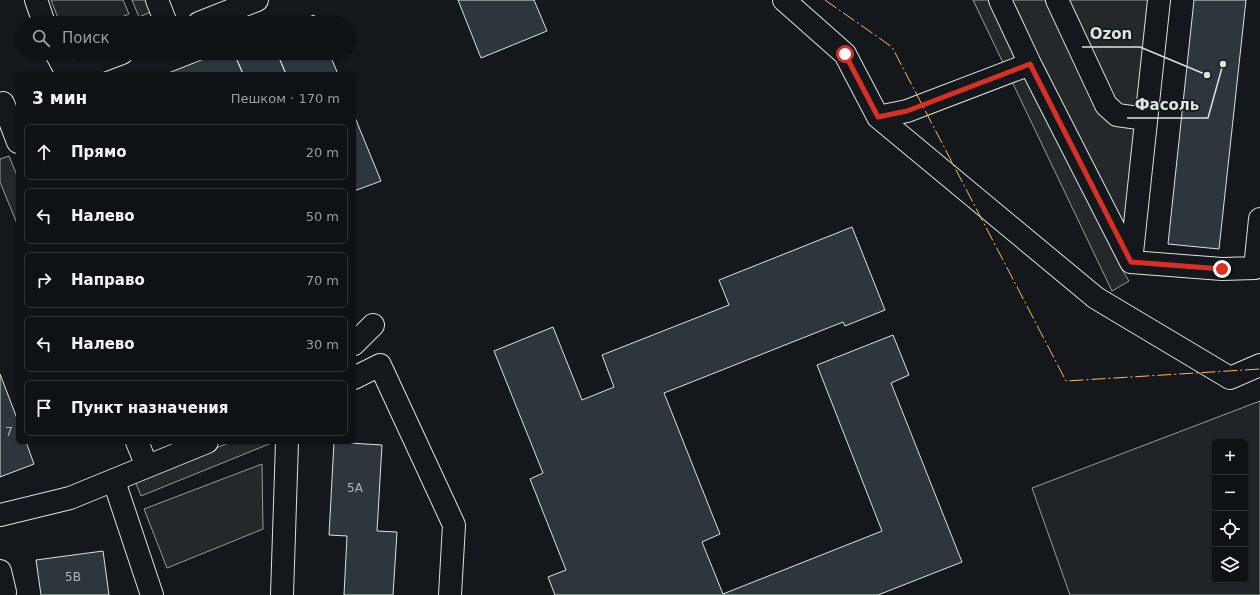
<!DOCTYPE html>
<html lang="ru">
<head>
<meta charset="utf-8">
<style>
  body { margin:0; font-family:"DejaVu Sans",sans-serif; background:#1d2022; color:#f1f3f6 }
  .controls { position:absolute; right:12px; bottom:12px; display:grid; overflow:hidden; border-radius:6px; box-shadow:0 1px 3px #0004 }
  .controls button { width:36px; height:36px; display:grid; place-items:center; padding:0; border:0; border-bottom:1px solid #2f3234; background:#0f1215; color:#f1f3f6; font:20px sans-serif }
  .stop { position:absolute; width:12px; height:12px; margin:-9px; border:3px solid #d93025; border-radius:50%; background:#fff }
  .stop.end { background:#d93025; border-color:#fff; box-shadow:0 1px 4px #0008 }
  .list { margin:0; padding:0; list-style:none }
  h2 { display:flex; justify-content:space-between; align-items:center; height:52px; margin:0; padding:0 16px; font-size:17px }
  h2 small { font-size:13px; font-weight:400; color:#9b9ea0 }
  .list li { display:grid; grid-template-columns:26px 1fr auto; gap:12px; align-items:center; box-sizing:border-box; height:56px; margin:0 8px 8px; padding:0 8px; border:1px solid #2f3234; border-radius:6px }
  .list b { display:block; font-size:15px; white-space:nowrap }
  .list em { font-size:13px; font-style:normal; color:#9b9ea0 }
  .icon { flex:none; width:22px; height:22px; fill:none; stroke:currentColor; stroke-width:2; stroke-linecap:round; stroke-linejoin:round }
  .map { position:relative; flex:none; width:1260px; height:595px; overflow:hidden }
  .search { position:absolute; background:#0f1215; box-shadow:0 1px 3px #0004; left:16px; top:16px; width:340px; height:44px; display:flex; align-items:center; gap:10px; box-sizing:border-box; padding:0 14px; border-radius:22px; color:#9b9ea0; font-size:15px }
  .panel { position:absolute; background:#0f1215; box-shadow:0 1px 3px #0004; left:16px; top:72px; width:340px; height:372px; border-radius:6px }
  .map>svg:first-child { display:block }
  .green { fill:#202428; stroke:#939e99; fill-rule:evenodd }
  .parking { fill:#24282b; stroke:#939e99 }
  .building { fill:#2c363c; stroke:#d8e6dc }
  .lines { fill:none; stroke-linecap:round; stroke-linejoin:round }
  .minor-casing { stroke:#d8e6dc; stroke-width:24 }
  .minor { stroke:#14181c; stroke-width:22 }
  .power { stroke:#ffb74d; stroke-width:1; stroke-dasharray:14 3 2 3; stroke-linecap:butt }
  .route { stroke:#d93025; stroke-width:5 }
  .labels { text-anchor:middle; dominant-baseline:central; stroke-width:3; stroke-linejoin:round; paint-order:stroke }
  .number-label { font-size:12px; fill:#adbab4 }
  .leader { fill:none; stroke:#d8e6dc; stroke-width:1.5 }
  .callout-dot { fill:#d8e6dc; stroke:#14181c; stroke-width:1.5 }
  .callout-label { font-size:15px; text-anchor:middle; font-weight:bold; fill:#d8e6dc; stroke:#14181c; stroke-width:3; stroke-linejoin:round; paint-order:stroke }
</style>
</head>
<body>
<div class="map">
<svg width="1260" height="595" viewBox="0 0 1260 595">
  <rect width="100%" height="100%" fill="#14181c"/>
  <path class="green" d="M 51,0 L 123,0 L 129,14 L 106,23 L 60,23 Z
    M 1260,401 L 1260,595 L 1070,595 L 1032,488 ZM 1215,442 L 1245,442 L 1245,580 L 1215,580 Z"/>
  <path class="parking" d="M 132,0 L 149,0 L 153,11 L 139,17 Z
    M 973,0 L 1151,0 L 1121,268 L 1129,281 L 1112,291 Z
    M 9,156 L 18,178 L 18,226 L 0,182 L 0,159 Z
    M 231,442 L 274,442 L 141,496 L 135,481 Z
    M 262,464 L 263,529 L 167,568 L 144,509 Z"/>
  <path class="building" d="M 458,0 L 534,0 L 547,31 L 481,58 Z
    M 1194,0 L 1246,0 L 1219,249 L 1168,244 Z
    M 314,15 L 317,23 L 294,23 Z
    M 219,53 L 234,53 L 243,74 L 166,74 Z
    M 234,53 L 277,53 L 286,74 L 243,74 Z
    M 277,53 L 329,53 L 338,74 L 286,74 Z
    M 354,115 L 381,181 L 354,191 Z
    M 852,227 L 885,310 L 845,326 L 843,322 L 664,393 L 720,534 L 702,542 L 723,594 L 882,531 L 817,365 L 893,335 L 909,375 L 891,383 L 962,562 L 878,595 L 555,595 L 548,577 L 566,570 L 530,479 L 543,473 L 494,351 L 553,327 L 582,400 L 614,387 L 602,355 L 729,305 L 719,280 Z
    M 0,374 L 18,421 L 18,442 L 26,442 L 34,464 L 0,477 Z
    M 334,442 L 382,445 L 377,531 L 397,532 L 393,595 L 344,595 L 347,536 L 329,535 Z
    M 103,551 L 109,595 L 41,595 L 36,560 Z"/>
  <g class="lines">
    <defs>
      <path id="minor" d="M 36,0 L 44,23
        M 157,0 L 166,23
        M 784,0 L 845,54 L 878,117 L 1096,298 L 1230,378 L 1260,365
        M 1000,0 L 1030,64
        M 1057,0 L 1106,105 L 1117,115 L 1146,119
        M 199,23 L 257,0
        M 56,53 L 67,74 L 122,53
        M 0,104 L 3,103 L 18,142
        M 878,117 L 907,111 L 1030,64 L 1131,262
        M 1131,262 L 1159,0
        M 1131,262 L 1222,269 L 1255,268 L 1260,219
        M 354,344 L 373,325
        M 354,378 L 380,365 L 454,525 L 450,595
        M 137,442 L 147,466
        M 114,481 L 152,595
        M 0,515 L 70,498 L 207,442
        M 0,571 L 5,592 L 0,593
        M 282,595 L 287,442"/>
    </defs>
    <use href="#minor" class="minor-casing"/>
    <use href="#minor" class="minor"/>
    <path class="power" d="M 825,0 L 892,47 L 1066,381 L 1260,369"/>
  </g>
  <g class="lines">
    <path class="route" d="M 845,54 L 878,117 L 907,111 L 1030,64 L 1131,262 L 1222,269"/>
  </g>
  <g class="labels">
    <g class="number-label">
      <text x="9" y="432">7</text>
      <text x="355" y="488">5А</text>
      <text x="73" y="577">5В</text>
    </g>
  </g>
  <path class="leader" d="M1207 75L1140 47H1082M1223 64L1208 118H1127"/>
  <g class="callout-dot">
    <circle cx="1207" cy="75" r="4"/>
    <circle cx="1223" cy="64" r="4"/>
  </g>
  <g class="callout-label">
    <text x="1111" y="39">Ozon</text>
    <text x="1167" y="110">Фасоль</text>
  </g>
</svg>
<div class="controls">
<button>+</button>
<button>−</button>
<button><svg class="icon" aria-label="locate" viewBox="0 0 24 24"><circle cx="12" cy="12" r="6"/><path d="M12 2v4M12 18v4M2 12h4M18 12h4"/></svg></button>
<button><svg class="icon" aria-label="layers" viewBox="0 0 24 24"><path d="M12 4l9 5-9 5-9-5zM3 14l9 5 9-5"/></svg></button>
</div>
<div class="stop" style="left:845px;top:54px"></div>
<div class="stop end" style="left:1222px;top:269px"></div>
<div class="search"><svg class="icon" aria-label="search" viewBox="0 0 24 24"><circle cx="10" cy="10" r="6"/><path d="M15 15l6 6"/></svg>Поиск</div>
<section class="panel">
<h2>3 мин<small>Пешком · 170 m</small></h2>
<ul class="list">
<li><svg class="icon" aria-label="ahead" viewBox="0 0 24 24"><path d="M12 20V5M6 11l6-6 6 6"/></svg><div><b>Прямо</b></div><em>20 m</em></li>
<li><svg class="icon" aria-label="left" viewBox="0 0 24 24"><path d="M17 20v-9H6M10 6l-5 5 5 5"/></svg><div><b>Налево</b></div><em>50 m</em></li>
<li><svg class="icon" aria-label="right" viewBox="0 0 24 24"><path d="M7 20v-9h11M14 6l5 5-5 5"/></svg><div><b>Направо</b></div><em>70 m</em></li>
<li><svg class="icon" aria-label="left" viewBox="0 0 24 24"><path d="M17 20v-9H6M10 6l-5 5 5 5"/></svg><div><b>Налево</b></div><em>30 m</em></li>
<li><svg class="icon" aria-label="arrive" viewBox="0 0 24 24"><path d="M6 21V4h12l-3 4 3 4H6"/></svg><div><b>Пункт назначения</b></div></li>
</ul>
</section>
</div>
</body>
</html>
